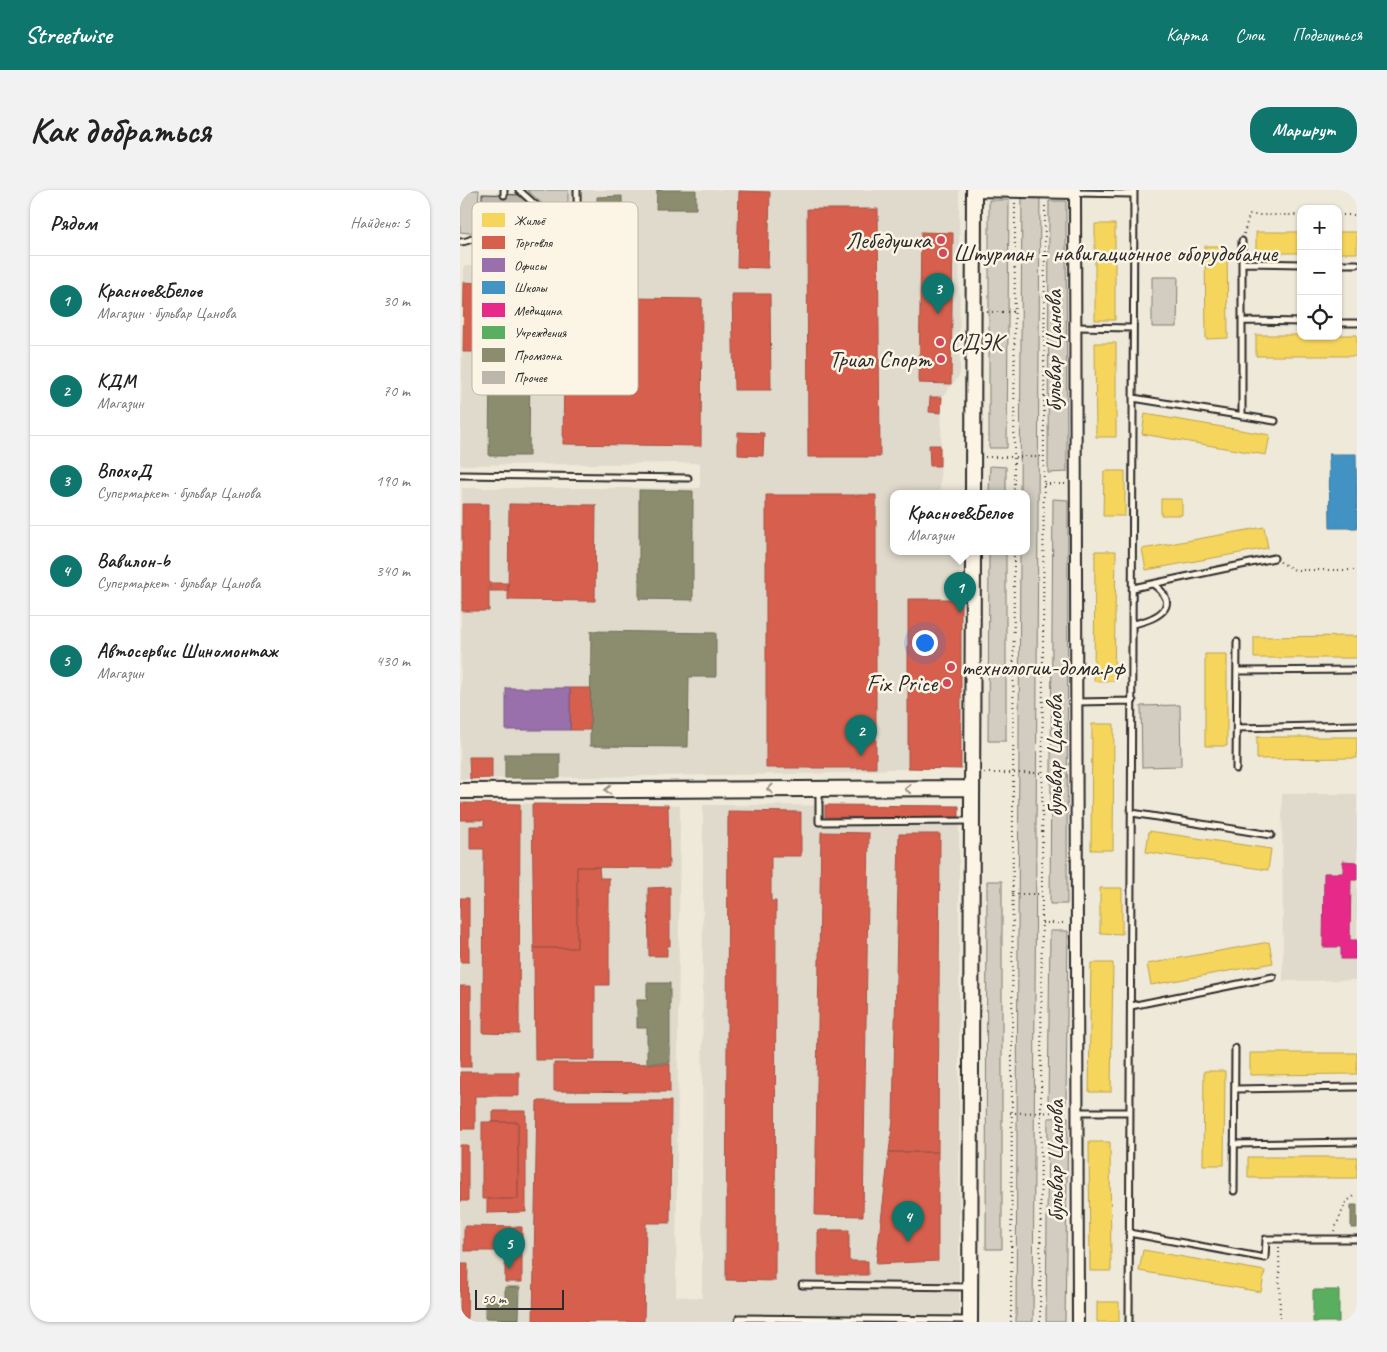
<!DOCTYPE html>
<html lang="ru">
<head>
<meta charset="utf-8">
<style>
  body { margin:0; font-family:Caveat,sans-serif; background:#f2f2f2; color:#222 }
  .controls { position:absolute; right:15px; top:15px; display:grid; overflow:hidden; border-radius:10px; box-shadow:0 1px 4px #0004 }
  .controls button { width:45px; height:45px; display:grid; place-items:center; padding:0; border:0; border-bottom:1px solid #e0e0e0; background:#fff; color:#222; font:25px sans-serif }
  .scale { position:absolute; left:15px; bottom:12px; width:89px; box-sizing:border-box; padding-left:5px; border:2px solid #2b2b2b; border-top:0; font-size:14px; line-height:18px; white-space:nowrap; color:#2b2b2b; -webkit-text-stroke:4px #fcf5e5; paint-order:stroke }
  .you { position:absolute; left:464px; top:452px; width:18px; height:18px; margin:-12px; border:4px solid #fff; border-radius:50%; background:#1a73e8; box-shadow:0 0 0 8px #1a73e833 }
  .badge { display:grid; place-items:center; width:32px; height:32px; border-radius:50%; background:#0f766e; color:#fff; font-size:16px; font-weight:700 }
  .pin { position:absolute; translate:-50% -41px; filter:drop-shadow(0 1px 2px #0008) }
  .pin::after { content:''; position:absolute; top:26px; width:18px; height:15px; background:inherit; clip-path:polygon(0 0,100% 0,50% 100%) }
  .popup { position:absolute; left:430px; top:300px; width:140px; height:65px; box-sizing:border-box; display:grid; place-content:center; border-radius:10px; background:#fff; filter:drop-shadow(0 1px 4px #0005); font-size:16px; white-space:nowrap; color:#767676 }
  .popup b { font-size:19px; color:#222 }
  .popup::after { content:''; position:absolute; left:50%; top:100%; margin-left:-10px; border:10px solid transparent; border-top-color:#fff }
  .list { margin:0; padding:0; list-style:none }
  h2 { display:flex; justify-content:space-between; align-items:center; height:65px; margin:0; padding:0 20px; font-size:21px }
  h2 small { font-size:16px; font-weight:400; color:#767676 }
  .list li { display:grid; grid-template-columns:32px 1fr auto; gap:15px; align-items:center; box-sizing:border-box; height:90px; padding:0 20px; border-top:1px solid #e0e0e0 }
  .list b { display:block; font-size:19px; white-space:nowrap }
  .list p { margin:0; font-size:16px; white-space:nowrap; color:#767676 }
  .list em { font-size:16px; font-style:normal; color:#767676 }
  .icon { flex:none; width:28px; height:28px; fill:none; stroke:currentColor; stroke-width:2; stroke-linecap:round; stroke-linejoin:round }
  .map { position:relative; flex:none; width:897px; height:1132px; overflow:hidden; border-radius:20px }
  header { display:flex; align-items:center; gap:30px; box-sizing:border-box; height:70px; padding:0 25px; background:#0f766e; color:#fff }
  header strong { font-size:24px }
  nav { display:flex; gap:28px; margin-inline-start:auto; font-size:18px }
  .intro { display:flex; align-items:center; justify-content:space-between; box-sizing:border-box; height:120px; padding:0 30px }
  h1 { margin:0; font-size:35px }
  .button { padding:12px 22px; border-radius:20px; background:#0f766e; color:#fff; font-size:18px; font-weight:700 }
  main { display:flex; gap:30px; padding:0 30px }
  aside { flex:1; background:#fff; border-radius:20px; box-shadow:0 1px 4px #0004 }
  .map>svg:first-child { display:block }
  .built { fill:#e0dacc }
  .green { fill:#d2cdc0; stroke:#7e7c76 }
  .homes { fill:#f6d55c; stroke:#b9a24d }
  .shops { fill:#d6604d; stroke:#a35043 }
  .offices { fill:#9970ab; stroke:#785b85 }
  .schools { fill:#4393c3; stroke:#3c7495 }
  .health { fill:#e7298a; stroke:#af2a6e }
  .public { fill:#5aae61; stroke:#4c8751 }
  .industry { fill:#8c8c6e; stroke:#6f6f5a }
  .building { fill:#bcb7ac; stroke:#2b2b2b }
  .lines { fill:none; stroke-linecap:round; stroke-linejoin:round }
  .lane-casing { stroke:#2b2b2b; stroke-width:9 }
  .street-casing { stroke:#2b2b2b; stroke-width:14 }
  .secondary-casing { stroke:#2b2b2b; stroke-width:18 }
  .path { stroke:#2b2b2b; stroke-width:2; stroke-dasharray:1 4; stroke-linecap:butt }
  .lane { stroke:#fcf5e5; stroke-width:5 }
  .street { stroke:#fcf5e5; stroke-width:10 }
  .secondary { stroke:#fcf5e5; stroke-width:14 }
  .oneway { stroke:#949088 }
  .poi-dot { fill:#d1495b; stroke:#fcf5e5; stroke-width:2 }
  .labels { text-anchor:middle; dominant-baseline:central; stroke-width:5; stroke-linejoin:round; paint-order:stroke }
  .poi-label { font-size:24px; fill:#2b2b2b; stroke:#fcf5e5; text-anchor:end }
  .street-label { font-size:24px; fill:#2b2b2b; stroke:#fcf5e5 }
  .key { fill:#fcf5e5; stroke:#bdb8ad; stroke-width:1 }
  .key-label { font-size:14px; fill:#2b2b2b }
</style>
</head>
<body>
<header>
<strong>Streetwise</strong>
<nav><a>Карта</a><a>Слои</a><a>Поделиться</a></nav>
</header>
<div class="intro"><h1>Как добраться</h1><a class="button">Маршрут</a></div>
<main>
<aside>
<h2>Рядом<small>Найдено: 5</small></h2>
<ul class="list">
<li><span class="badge">1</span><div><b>Красное&amp;Белое</b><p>Магазин · бульвар Цанова</p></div><em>30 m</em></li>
<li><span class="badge">2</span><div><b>КДМ</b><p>Магазин</p></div><em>70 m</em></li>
<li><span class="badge">3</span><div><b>ВпохоД</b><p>Супермаркет · бульвар Цанова</p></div><em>190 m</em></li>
<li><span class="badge">4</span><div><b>Вавилон-b</b><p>Супермаркет · бульвар Цанова</p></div><em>340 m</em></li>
<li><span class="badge">5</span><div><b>Автосервис Шиномонтаж</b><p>Магазин</p></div><em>430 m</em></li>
</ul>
</aside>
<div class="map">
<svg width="897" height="1132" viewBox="0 0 897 1132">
  <rect width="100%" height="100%" fill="#efe9da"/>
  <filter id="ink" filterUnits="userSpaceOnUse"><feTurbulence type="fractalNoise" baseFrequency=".02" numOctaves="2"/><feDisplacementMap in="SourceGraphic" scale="10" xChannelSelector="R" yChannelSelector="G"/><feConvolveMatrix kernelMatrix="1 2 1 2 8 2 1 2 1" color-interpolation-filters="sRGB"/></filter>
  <g filter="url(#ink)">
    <path class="built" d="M 109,0 L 499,0 L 500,185 L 482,207 L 480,304 L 434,304 L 434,362 L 502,362 L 501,579 L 429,579 L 387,583 L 0,589 L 2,298 L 240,298 L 240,273 L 0,275 L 4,76 L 109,76 Z
      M 822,604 L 897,604 L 897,790 L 823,791 Z
      M 0,613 L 220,615 L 216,1106 L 242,1108 L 243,615 L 499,616 L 499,1132 L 0,1132 Z"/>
    <path class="green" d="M 0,0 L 19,0 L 17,37 L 10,43 L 0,42 Z
      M 67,0 L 108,0 L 108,14 L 104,18 L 86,17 Z
      M 562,0 L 580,0 L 573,1132 L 556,1132 L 560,362 L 566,362 L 566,304 L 560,304 Z
      M 529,10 L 549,10 L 547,258 L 529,258 Z
      M 589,11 L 606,11 L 607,282 L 588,283 Z
      M 692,87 L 718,87 L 717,137 L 692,137 Z
      M 530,276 L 546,277 L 546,304 L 529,304 Z
      M 593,309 L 608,310 L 607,714 L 590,714 Z
      M 529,362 L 546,362 L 546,551 L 528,551 Z
      M 720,515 L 721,576 L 682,577 L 681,516 Z
      M 527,691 L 542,691 L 542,1059 L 526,1059 Z
      M 590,741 L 608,741 L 606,915 L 588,915 Z
      M 608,927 L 605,1132 L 586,1132 L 588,928 Z"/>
    <path class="homes" d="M 635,34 L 655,34 L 655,130 L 635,130 Z
      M 796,42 L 841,42 L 841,63 L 796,63 Z
      M 878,42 L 897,42 L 897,63 L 878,63 Z
      M 745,56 L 767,56 L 768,148 L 746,149 Z
      M 796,145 L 897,145 L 897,166 L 796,166 Z
      M 635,153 L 656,153 L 656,247 L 636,247 Z
      M 685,224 L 810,245 L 806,265 L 682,244 Z
      M 644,281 L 665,281 L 665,326 L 643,326 Z
      M 701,309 L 722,309 L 722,325 L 701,325 Z
      M 804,337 L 808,358 L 686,380 L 682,359 Z
      M 635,361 L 656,361 L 654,491 L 634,491 Z
      M 897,446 L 897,468 L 794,468 L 794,447 Z
      M 745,464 L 767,464 L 767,556 L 745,556 Z
      M 632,534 L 654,534 L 653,660 L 631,660 Z
      M 797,547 L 897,547 L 897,568 L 797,569 Z
      M 689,641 L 811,659 L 808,680 L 686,662 Z
      M 640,698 L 662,698 L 662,744 L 640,743 Z
      M 809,752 L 813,773 L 691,795 L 687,774 Z
      M 631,773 L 653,773 L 651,902 L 629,902 Z
      M 790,863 L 897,863 L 897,884 L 790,885 Z
      M 744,881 L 765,881 L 764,975 L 743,975 Z
      M 629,952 L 650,952 L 651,1081 L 630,1081 Z
      M 788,967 L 897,967 L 897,988 L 788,988 Z
      M 683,1060 L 805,1081 L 801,1102 L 679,1081 Z
      M 637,1112 L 659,1112 L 659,1132 L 637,1132 Z"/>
    <path class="shops" d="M 279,1 L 310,2 L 308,78 L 277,77 Z
      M 347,19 L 418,19 L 420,267 L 348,267 Z
      M 27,41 L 53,42 L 53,61 L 26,60 Z
      M 461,42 L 493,43 L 491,194 L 459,193 Z
      M 4,92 L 18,93 L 17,162 L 3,162 Z
      M 272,104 L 310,104 L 311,200 L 274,200 Z
      M 105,107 L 242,109 L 241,256 L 103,254 Z
      M 470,207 L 482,207 L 481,223 L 469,222 Z
      M 278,242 L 304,243 L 303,266 L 278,265 Z
      M 469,255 L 480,255 L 480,276 L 470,276 Z
      M 306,305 L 416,305 L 416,578 L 306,578 Z
      M 2,314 L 29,314 L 29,421 L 2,421 Z
      M 49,314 L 136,315 L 135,411 L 48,410 Z
      M 30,393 L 48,393 L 48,401 L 30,401 Z
      M 448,409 L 501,409 L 501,579 L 448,578 Z
      M 110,498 L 131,498 L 131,540 L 110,540 Z
      M 9,567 L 32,567 L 32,588 L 10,589 Z
      M 0,613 L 60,614 L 59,844 L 23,843 L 24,659 L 10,659 L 10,636 L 24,636 L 24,630 L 0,630 Z
      M 72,614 L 208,615 L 209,678 L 117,677 L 117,758 L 74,758 Z
      M 365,615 L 499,616 L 499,628 L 365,627 Z
      M 268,621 L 341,622 L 341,666 L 311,666 L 311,711 L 316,711 L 315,1091 L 266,1090 Z
      M 361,642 L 409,643 L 403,1026 L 355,1025 Z
      M 439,644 L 480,644 L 478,962 L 429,962 L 433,929 Z
      M 117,677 L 139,677 L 140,688 L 149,688 L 149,795 L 135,795 L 135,870 L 75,870 L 74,758 L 117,758 Z
      M 210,697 L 210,756 L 207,756 L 207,766 L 189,766 L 188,698 Z
      M 0,708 L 9,708 L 9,772 L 0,772 Z
      M 0,796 L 11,796 L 11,877 L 0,877 Z
      M 94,873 L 210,874 L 210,902 L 94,901 Z
      M 0,882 L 59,882 L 59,906 L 15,906 L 15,939 L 0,939 Z
      M 77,911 L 211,911 L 210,1033 L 186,1033 L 184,1132 L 73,1132 Z
      M 33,921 L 66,921 L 66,1022 L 27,1023 L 27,1009 L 58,1009 L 58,932 L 33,932 Z
      M 22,932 L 58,932 L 58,1009 L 22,1009 Z
      M 0,955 L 8,955 L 8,1011 L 0,1011 Z
      M 429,962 L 478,962 L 478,1071 L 416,1074 Z
      M 4,1036 L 62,1037 L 62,1092 L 45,1092 L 45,1061 L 4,1061 Z
      M 358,1040 L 389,1040 L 389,1071 L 408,1071 L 408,1085 L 358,1085 Z
      M 0,1074 L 8,1074 L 7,1132 L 0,1132 Z"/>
    <path class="offices" d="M 46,498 L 110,498 L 110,540 L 46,540 Z"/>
    <path class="schools" d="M 869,264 L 896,264 L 897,338 L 870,338 Z"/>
    <path class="health" d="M 883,671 L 897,672 L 897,690 L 891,690 L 890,750 L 897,750 L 897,769 L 881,769 L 881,757 L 863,757 L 864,683 L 883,683 Z"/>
    <path class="public" d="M 853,1100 L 879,1100 L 879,1132 L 853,1132 Z"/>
    <path class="industry" d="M 197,0 L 236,0 L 236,19 L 196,19 Z
      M 162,6 L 163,79 L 137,79 L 137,7 Z
      M 39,113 L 70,113 L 70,121 L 83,121 L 83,139 L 39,139 Z
      M 30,169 L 70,170 L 69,266 L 29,266 Z
      M 179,300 L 233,301 L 233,410 L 179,409 Z
      M 131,441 L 256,443 L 256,487 L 229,487 L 228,557 L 130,556 Z
      M 45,564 L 100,564 L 100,588 L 45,588 Z
      M 187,793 L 210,793 L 210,873 L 187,873 L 187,838 L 177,838 L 177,810 L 187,810 Z
      M 891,1015 L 897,1015 L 897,1038 L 891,1038 Z
      M 45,1097 L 60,1097 L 59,1129 L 25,1128 L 25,1111 L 45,1111 Z
      M 43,1129 L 59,1129 L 59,1132 L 43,1132 Z"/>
    <path class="building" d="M 22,4 L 66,5 L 66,22 L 22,21 Z"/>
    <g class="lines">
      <defs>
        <path id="lane" d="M 59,0 L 88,26
          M 117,0 L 118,74
          M 615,3 L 674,4
          M 44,5 L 44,0
          M 0,52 C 17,51 21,40 30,27 L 118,26
          M 782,73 L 841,74
          M 878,74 L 897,74
          M 782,131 L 841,132
          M 878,133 L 897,133
          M 615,137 L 673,138
          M 673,208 L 815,231
          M 782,226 L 782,51
          M 0,285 L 228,288
          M 673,398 L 814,368
          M 673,434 C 697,429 723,416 693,394
          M 777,481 L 897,480
          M 616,512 L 673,511
          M 777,538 L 897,535
          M 776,579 L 777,452
          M 359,600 L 359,632 L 511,631
          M 672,623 L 811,645
          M 671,816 L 813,787
          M 775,899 L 897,897
          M 618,922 L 670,922
          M 774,954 L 897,952
          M 774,1001 L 775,858
          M 669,1043 L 805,1068 L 806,1049 L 897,1049
          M 342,1095 L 509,1097
          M 278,1132 L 279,1128 L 509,1130
          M 669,1132 L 674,0"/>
        <path id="street" d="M 615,0 L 618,1132
          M 514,1 L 615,3"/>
        <path id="secondary" d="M 513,304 L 514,0
          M 0,601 L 512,598
          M 510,1132 L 513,362"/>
      </defs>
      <use href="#lane" class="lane-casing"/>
      <use href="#street" class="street-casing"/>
      <use href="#secondary" class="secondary-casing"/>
      <path class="path" d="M 878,25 L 897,25
        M 784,44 L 789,25 L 841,25
        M 527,122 L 554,122
        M 525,267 L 583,267
        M 584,294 L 606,294
        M 554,304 L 555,12
        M 820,372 L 835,380 L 897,380
        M 524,583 L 582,583
        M 552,704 L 582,704
        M 582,733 L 607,733
        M 550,923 L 608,922
        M 874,1041 L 886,1012 L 897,1004
        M 819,1057 L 820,1132
        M 551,1132 L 554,362
        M 580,1132 L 585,12"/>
      <use href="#lane" class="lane"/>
      <use href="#street" class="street"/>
      <use href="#secondary" class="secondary"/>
    </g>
    <defs><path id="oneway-chevron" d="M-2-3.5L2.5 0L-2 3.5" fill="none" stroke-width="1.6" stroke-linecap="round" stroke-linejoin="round" transform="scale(1.25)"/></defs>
    <g class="oneway">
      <use href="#oneway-chevron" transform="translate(310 599) rotate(180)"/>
      <use href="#oneway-chevron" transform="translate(448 599) rotate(180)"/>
      <use href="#oneway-chevron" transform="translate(148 600) rotate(180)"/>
    </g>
  </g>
  <g class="poi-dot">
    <circle cx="481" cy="50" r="5"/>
    <circle cx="483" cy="63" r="5"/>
    <circle cx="480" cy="152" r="5"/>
    <circle cx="481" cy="169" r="5"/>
    <circle cx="491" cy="477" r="5"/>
    <circle cx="487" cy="493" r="5"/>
  </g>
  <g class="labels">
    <g class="poi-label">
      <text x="471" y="50">Лебедушка</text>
      <text x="493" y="63" text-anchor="start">Штурман - навигационное оборудование</text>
      <text x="490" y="152" text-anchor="start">СДЭК</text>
      <text x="471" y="169">Триал Спорт</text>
      <text x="501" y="477" text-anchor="start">технологии-дома.рф</text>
      <text x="477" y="493">Fix Price</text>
    </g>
    <g class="street-label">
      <text transform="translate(593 161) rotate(-90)">бульвар Цанова</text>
      <text transform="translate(594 566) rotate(-90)">бульвар Цанова</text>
      <text transform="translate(595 971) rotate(-90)">бульвар Цанова</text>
    </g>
  </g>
  <rect x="12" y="12" width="166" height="193" rx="8" class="key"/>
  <rect x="22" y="23" width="23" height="14" fill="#f6d55c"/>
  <rect x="22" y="46" width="23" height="13" fill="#d6604d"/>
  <rect x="22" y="68" width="23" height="14" fill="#9970ab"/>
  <rect x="22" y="91" width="23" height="13" fill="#4393c3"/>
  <rect x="22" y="113" width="23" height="14" fill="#e7298a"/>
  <rect x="22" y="136" width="23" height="13" fill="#5aae61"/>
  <rect x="22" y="158" width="23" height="14" fill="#8c8c6e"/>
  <rect x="22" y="181" width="23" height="13" fill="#bcb7ac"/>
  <g class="key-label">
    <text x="54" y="35">Жильё</text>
    <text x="54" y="57">Торговля</text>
    <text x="54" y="80">Офисы</text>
    <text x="54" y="102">Школы</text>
    <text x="54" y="125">Медицина</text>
    <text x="54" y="147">Учреждения</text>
    <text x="54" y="170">Промзона</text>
    <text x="54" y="192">Прочее</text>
  </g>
</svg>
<div class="controls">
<button>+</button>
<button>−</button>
<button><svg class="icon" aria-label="locate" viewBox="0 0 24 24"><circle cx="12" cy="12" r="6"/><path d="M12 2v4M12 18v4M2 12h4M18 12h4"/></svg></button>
</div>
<div class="scale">50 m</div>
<div class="you"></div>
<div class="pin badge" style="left:500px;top:423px">1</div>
<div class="popup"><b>Красное&amp;Белое</b>Магазин</div>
<div class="pin badge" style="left:401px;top:566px">2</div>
<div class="pin badge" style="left:478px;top:124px">3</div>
<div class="pin badge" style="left:448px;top:1052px">4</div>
<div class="pin badge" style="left:49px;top:1079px">5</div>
</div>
</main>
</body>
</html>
